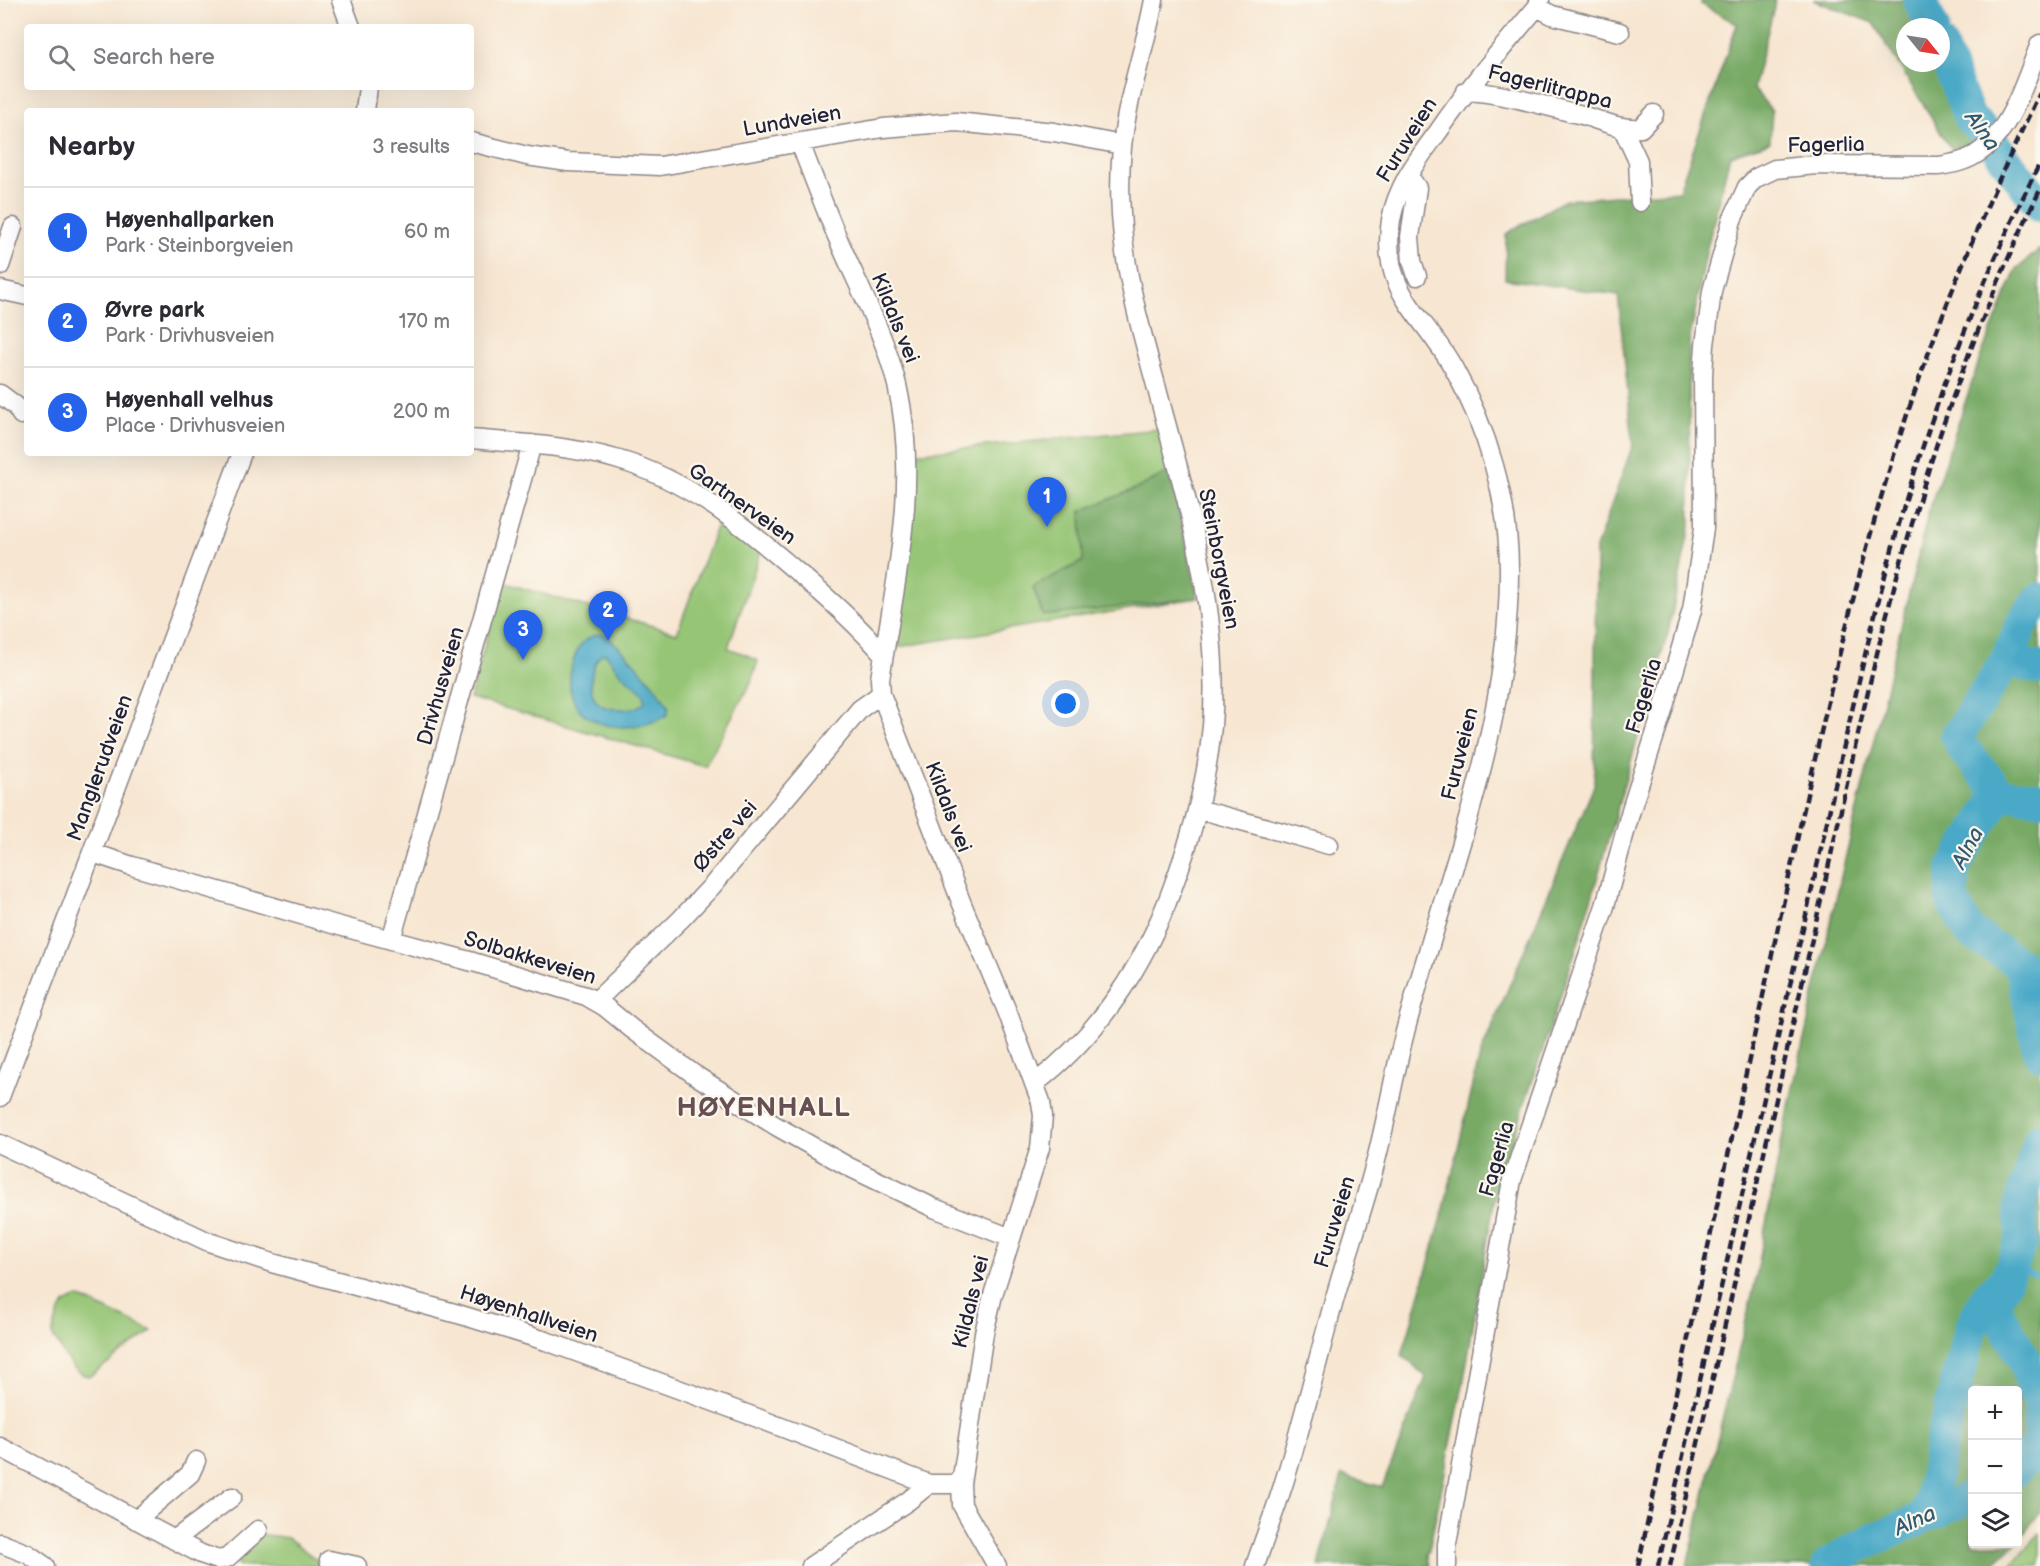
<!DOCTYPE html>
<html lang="en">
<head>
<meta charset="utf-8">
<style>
  body { margin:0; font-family:"Balsamiq Sans",sans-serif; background:#f2f2f3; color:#2b2b33 }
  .controls { position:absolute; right:18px; bottom:18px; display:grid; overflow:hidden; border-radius:6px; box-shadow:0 6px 24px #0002 }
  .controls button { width:54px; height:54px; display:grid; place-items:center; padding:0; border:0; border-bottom:2px solid #e1e1e2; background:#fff; color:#2b2b33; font:30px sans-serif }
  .compass { position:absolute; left:1896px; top:18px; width:54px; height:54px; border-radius:50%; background:#fff; box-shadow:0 6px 24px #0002; rotate:120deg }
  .you { position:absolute; left:1066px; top:704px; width:21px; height:21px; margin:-15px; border:4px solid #fff; border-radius:50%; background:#1a73e8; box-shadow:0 0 0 9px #1a73e833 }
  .badge { display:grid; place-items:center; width:39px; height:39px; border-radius:50%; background:#2563eb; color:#fff; font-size:20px; font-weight:700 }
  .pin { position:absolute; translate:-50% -50px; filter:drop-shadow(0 2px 3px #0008) }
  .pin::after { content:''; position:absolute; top:32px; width:21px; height:18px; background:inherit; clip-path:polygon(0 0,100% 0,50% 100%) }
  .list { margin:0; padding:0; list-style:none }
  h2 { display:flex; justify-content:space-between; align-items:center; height:78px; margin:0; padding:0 24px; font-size:26px }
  h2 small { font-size:20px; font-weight:400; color:#7c7c81 }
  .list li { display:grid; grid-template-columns:39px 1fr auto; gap:18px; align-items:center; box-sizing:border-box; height:90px; padding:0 24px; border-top:2px solid #e1e1e2 }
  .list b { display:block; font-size:22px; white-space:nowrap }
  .list p { margin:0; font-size:20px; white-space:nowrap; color:#7c7c81 }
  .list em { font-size:20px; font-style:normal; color:#7c7c81 }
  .icon { flex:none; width:33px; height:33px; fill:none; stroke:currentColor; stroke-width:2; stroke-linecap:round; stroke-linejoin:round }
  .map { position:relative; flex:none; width:2040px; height:1566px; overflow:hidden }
  .search { position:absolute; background:#fff; box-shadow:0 6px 24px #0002; left:24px; top:24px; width:450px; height:66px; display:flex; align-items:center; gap:15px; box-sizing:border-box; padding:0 21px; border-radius:6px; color:#7c7c81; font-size:22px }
  .panel { position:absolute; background:#fff; box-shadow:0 6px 24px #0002; left:24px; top:108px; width:450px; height:348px; border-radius:6px }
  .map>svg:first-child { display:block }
  .green { fill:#95c574; stroke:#5c7458; stroke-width:1.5 }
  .forest { fill:#78aa66; stroke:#4d6650; stroke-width:1.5 }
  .water { fill:#48a9c7; stroke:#356681; stroke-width:1.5; fill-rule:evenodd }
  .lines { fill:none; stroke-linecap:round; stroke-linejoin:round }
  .stream { stroke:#48a9c7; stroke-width:5 }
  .river { stroke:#48a9c7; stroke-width:33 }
  .minor-casing { stroke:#8c8486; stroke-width:21 }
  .minor { stroke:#fff; stroke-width:18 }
  .rail { stroke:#22223b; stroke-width:4.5; stroke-dasharray:9 4.5; stroke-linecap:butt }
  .labels { text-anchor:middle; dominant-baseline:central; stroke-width:4.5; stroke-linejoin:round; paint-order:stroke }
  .street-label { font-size:21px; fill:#22223b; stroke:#fbf7ec }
  .water-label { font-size:22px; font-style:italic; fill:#315873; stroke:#fbf7ec }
  .district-label { font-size:27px; font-weight:bold; letter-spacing:1.5px; fill:#685052; stroke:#fbf7ec }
</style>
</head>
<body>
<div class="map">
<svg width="2040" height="1566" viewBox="0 0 2040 1566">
  <rect width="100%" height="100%" fill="#fbf7ec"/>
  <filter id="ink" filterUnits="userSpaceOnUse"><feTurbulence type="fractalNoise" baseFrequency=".0167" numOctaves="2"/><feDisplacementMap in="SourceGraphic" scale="12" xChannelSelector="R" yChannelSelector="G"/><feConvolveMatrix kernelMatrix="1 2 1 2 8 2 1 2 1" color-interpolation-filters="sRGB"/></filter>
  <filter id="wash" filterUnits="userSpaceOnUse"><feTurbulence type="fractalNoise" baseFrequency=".008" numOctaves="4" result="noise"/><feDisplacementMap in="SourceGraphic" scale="24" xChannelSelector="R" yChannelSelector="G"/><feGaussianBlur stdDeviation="1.35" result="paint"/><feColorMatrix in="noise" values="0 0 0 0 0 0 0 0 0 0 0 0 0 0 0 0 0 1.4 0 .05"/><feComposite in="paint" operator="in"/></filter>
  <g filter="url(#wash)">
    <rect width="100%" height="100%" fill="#f7e6d1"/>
    <path class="green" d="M 1159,429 L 1180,513 L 1198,598 L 897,647 L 912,515 L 914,453 Z
      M 719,519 L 761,551 L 728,648 L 747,655 L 758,661 L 751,682 L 705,766 L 470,698 L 502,582 L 677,633 Z
      M 77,1298 L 83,1299 L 152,1331 L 90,1376 C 71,1375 62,1349 52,1335 C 57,1319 58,1302 77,1298 Z
      M 2040,1533 L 2040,1566 L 2010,1566 Z
      M 258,1534 L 288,1538 L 317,1560 L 320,1566 L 239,1566 L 234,1555 Z"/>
    <path class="forest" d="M 1701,0 L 1776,0 L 1753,88 L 1772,111 L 1770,142 L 1730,155 L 1707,248 L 1689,344 L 1690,527 L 1668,633 L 1582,931 L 1496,1191 L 1463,1385 L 1428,1555 L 1430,1566 L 1319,1566 L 1342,1475 L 1382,1487 L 1426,1377 L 1402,1355 L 1442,1217 L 1480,1055 L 1594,786 L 1596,548 L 1633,444 L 1618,295 L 1505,279 L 1506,234 L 1565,200 L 1679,191 L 1737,24 L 1701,4 Z
      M 1813,0 L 1924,0 L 1933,27 L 1905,27 L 1905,63 L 1941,63 L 1941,53 L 1953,92 L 1976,128 L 1969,146 L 1950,148 L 1873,23 Z
      M 2040,249 L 2040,1512 L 2018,1541 L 2018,1390 L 1972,1390 L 1972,1544 L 2015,1544 L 1991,1566 L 1687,1566 L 1754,1287 L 1785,1123 L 1843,868 L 1929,510 L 1980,358 L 2016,270 Z
      M 1170,471 L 1198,598 L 1043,616 L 1033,587 L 1083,561 L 1081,511 L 1140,487 Z"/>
    <path class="water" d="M 601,634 C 615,638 663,693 669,708 L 667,715 C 624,741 554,725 573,662 C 578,646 584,636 601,634 ZM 602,654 L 606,654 L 619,672 L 644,694 L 645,702 C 639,708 632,709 624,709 C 618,709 610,709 605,707 C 585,700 589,665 602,654 Z"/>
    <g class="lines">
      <path class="stream" d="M 2011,1267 L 2040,1277"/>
      <path class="river" d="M 1919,0 L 1933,27
        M 1941,46 L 1970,119 L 1984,131 L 2040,205
        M 2040,599 L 2024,620 L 2006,661 L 2040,668
        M 2000,793 L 1964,750 L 1957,736 L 2006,661
        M 2040,798 L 2000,793 L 1954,866 L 1952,901 L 1970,932 L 2021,965 L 2040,1054
        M 2018,1469 L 2039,1443 L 2040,1406 L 2022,1356 L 1994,1306 L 2022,1241 L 2020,1204 L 2040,1139
        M 1928,1514 L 1942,1440 L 1971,1328 L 1986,1297 L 2000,1285
        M 1827,1566 L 1855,1548 L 1972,1496"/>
    </g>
  </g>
  <g filter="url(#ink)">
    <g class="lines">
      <defs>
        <path id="minor" d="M 341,0 L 351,27
          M 1537,7 L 1552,15 L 1620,32
          M 1466,91 C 1504,93 1545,106 1582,115 C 1602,121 1620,130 1641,128 L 1654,114
          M 365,111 L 368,87
          M 1623,129 L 1638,161 L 1640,202
          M 471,142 L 527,156 L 568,162 L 660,166 L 883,128 L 956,122 L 1054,132 L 1122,145
          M 800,143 C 813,176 825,209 839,241 C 859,288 885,335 897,385 C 920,482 895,583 880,679 L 881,694 L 962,904 L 1007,1011 L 1041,1102 L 1043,1116 L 1040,1148 L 993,1295 L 984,1333 L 961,1484 L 962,1505 L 997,1566
          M 1407,177 L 1413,182 L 1417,188 L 1410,237 L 1412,261 L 1417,276
          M 0,266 L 13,227
          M 0,290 L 27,296
          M 0,394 L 16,406 L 21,415
          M 471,439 C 520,443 572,446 619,460 C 687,480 743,525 795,570 C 827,597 857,624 884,655
          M 1198,809 L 1329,845
          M 93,853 L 132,866 L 336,925 L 473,962 L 586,996 L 605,1007 L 632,1029 L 695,1075 L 776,1126 L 849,1167 L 934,1208 L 1011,1238
          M 391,940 L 532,444
          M 596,1001 L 681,919 L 712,886 L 860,709 L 881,694
          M 1034,1084 C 1099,1035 1145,964 1172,889 C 1192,836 1207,783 1212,726 C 1221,618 1190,511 1162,408 C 1148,354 1131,300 1124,245 C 1120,214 1119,178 1122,147 C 1127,97 1145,49 1154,0
          M 0,1097 L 242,453
          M 0,1144 L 209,1242 L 272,1263 L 458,1314 L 546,1341 L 755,1417 L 929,1484 L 961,1484
          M 0,1447 L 201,1554 L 218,1560 L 227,1558 L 258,1530
          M 136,1520 L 190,1474 L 196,1461
          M 174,1540 L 232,1497
          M 0,1543 L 28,1554 L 45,1566
          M 329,1560 L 357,1566
          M 811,1566 L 908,1501 L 929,1484
          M 1255,1566 C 1263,1542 1272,1519 1280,1495 C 1301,1431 1316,1365 1334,1301 C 1347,1255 1363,1210 1375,1164 C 1388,1116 1395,1066 1409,1017 C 1449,870 1510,724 1509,569 C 1509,500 1487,428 1454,369 C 1424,314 1379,292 1391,220 C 1397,186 1418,159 1438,132 C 1468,88 1502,48 1537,7 L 1540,0
          M 1447,1566 L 1447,1544 L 1512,1180 L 1605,906 L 1631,810 L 1662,713 L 1692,610 L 1704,528 L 1703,375 L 1705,345 L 1712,291 L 1732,220 L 1747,187 L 1756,178 L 1775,169 L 1816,165 L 1939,166 C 1951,164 1964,162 1975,155 C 2011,133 2025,81 2040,44"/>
      </defs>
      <use href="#minor" class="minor-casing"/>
      <use href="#minor" class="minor"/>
      <path class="rail" d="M 1638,1566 C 1683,1361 1728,1155 1773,950 C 1806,800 1837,649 1880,501 C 1921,361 1975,224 2040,93
        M 1658,1566 C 1708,1345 1758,1123 1809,902 C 1839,769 1867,634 1905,503 C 1940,387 1985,272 2040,163
        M 1670,1566 C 1720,1347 1770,1127 1819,908 C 1850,773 1877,636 1918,504 C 1950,396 1991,291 2040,190"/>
    </g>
  </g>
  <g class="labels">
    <g class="street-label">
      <text transform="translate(1550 87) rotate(14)">Fagerlitrappa</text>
      <text transform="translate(792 121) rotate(-10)">Lundveien</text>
      <text transform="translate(1407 140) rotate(-58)">Furuveien</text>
      <text transform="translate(1826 145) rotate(-1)">Fagerlia</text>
      <text transform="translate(895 318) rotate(68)">Kildals vei</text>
      <text transform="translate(742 504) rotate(35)">Gartnerveien</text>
      <text transform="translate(1219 559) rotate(79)">Steinborgveien</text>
      <text transform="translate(441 686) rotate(-74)">Drivhusveien</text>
      <text transform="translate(1644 696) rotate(-73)">Fagerlia</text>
      <text transform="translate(1460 754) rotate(-76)">Furuveien</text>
      <text transform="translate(100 768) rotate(-70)">Manglerudveien</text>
      <text transform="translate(948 807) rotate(69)">Kildals vei</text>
      <text transform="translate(725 836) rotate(-49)">Østre vei</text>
      <text transform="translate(530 958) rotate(17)">Solbakkeveien</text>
      <text transform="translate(1497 1159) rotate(-74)">Fagerlia</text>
      <text transform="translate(1335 1222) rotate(-73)">Furuveien</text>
      <text transform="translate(971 1302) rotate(-76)">Kildals vei</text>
      <text transform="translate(529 1314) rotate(18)">Høyenhallveien</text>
    </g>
    <g class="water-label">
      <text transform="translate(1982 131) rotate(55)">Alna</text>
      <text transform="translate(1968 848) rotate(-62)">Alna</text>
      <text transform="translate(1915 1521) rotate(-24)">Alna</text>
    </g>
    <g class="district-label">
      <text x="764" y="1108">HØYENHALL</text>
    </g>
  </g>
</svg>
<div class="controls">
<button>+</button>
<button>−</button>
<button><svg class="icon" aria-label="layers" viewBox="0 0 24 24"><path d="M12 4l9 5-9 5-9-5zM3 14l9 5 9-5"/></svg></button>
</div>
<svg class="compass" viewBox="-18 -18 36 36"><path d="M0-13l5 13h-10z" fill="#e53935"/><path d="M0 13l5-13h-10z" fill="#7c7c81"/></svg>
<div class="you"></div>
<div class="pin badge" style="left:1047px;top:527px">1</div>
<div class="pin badge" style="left:608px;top:641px">2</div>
<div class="pin badge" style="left:523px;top:660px">3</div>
<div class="search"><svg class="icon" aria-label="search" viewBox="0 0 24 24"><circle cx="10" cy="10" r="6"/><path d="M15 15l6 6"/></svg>Search here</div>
<section class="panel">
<h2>Nearby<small>3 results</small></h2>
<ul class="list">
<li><span class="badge">1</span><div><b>Høyenhallparken</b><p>Park · Steinborgveien</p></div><em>60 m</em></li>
<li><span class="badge">2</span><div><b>Øvre park</b><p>Park · Drivhusveien</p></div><em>170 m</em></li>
<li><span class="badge">3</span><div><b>Høyenhall velhus</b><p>Place · Drivhusveien</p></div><em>200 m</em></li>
</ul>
</section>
</div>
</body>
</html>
